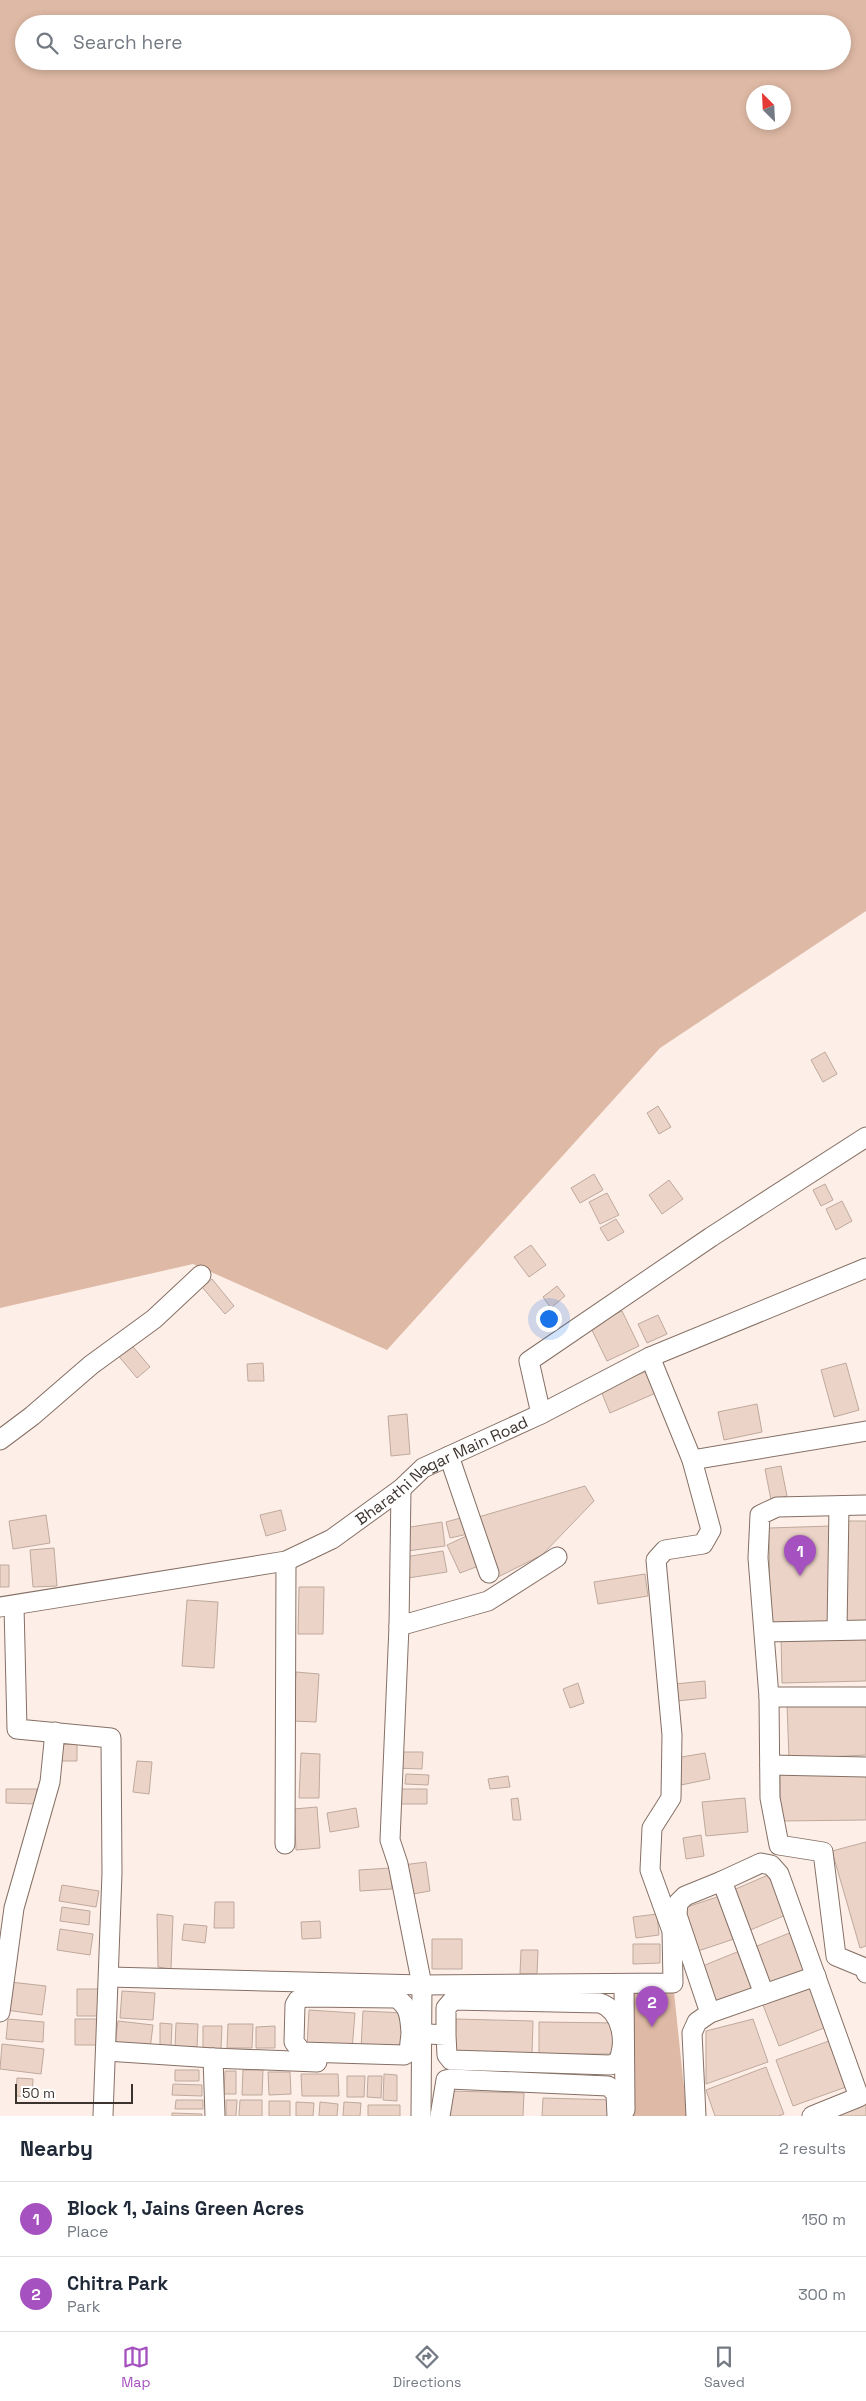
<!DOCTYPE html>
<html lang="en">
<head>
<meta charset="utf-8">
<style>
  body { margin:0; font-family:"Space Grotesk",sans-serif; background:#f6f6f7; color:#1f2937 }
  .compass { position:absolute; left:746px; top:85px; width:45px; height:45px; border-radius:50%; background:#fff; box-shadow:0 2px 8px #0003; rotate:336deg }
  .scale { position:absolute; left:15px; bottom:12px; width:118px; box-sizing:border-box; padding-left:5px; border:2px solid #3c332e; border-top:0; font-size:14px; line-height:18px; white-space:nowrap; color:#3c332e; -webkit-text-stroke:4px #fff; paint-order:stroke }
  .you { position:absolute; left:548px; top:1318px; width:18px; height:18px; margin:-12px; border:4px solid #fff; border-radius:50%; background:#1a73e8; box-shadow:0 0 0 8px #1a73e833 }
  .badge { display:grid; place-items:center; width:32px; height:32px; border-radius:50%; background:#a651c0; color:#fff; font-size:16px; font-weight:700 }
  .pin { position:absolute; translate:-50% -41px; filter:drop-shadow(0 1px 2px #0008) }
  .pin::after { content:''; position:absolute; top:26px; width:18px; height:15px; background:inherit; clip-path:polygon(0 0,100% 0,50% 100%) }
  .list { margin:0; padding:0; list-style:none }
  h2 { display:flex; justify-content:space-between; align-items:center; height:65px; margin:0; padding:0 20px; font-size:21px }
  h2 small { font-size:16px; font-weight:400; color:#747a83 }
  .list li { display:grid; grid-template-columns:32px 1fr auto; gap:15px; align-items:center; box-sizing:border-box; height:75px; padding:0 20px; border-top:1px solid #e0e1e3 }
  .list b { display:block; font-size:19px; white-space:nowrap }
  .list p { margin:0; font-size:16px; white-space:nowrap; color:#747a83 }
  .list em { font-size:16px; font-style:normal; color:#747a83 }
  .icon { flex:none; width:28px; height:28px; fill:none; stroke:currentColor; stroke-width:2; stroke-linecap:round; stroke-linejoin:round }
  .map { position:relative; flex:none; width:866px; height:2116px; overflow:hidden }
  .search { position:absolute; background:#fff; box-shadow:0 2px 8px #0003; left:15px; right:15px; top:15px; height:55px; display:flex; align-items:center; gap:12px; box-sizing:border-box; padding:0 18px; border-radius:28px; color:#747a83; font-size:19px }
  .sheet { height:215px; background:#fff }
  nav { display:flex; justify-content:space-around; align-items:center; box-sizing:border-box; height:70px; border-top:1px solid #e0e1e3; background:#fff; font-size:14px; color:#747a83 }
  nav a { display:grid; justify-items:center; gap:2px }
  nav .on { color:#a651c0 }
  .map>svg:first-child { display:block }
  .green { fill:#deb9a5; fill-rule:evenodd }
  .building { fill:#ebd3c7; stroke:#bfa99d }
  .lines { fill:none; stroke-linecap:round; stroke-linejoin:round }
  .street-casing { stroke:#857065; stroke-width:21 }
  .street { stroke:#fff; stroke-width:19 }
  .labels { text-anchor:middle; dominant-baseline:central; stroke-width:4; stroke-linejoin:round; paint-order:stroke }
  .street-label { font-size:16px; fill:#3c332e; stroke:#fff }
</style>
</head>
<body>
<div class="map">
<svg width="866" height="2116" viewBox="0 0 866 2116">
  <rect width="100%" height="100%" fill="#fdeee7"/>
  <path class="green" d="M 0,0 L 866,0 L 866,911 L 660,1048 L 387,1350 L 193,1264 L 0,1308 ZM 24,24 L 842,24 L 842,61 L 24,61 ZM 754,92 L 784,92 L 784,122 L 754,122 Z
    M 627,1983 L 673,1983 L 687,2116 L 625,2116 Z"/>
  <path class="building" d="M 825,1052 L 837,1074 L 823,1082 L 811,1060 Z
    M 658,1106 L 671,1127 L 659,1134 L 647,1113 Z
    M 594,1174 L 603,1190 L 580,1203 L 571,1188 Z
    M 669,1180 L 683,1199 L 662,1214 L 649,1195 Z
    M 825,1184 L 833,1200 L 821,1206 L 813,1190 Z
    M 607,1193 L 619,1215 L 600,1224 L 589,1202 Z
    M 842,1201 L 852,1221 L 836,1230 L 826,1209 Z
    M 616,1219 L 624,1232 L 608,1241 L 600,1228 Z
    M 531,1245 L 546,1265 L 529,1277 L 514,1257 Z
    M 212,1279 L 234,1306 L 225,1314 L 202,1287 Z
    M 557,1286 L 565,1296 L 551,1308 L 543,1297 Z
    M 622,1311 L 639,1346 L 607,1361 L 590,1326 Z
    M 658,1315 L 667,1334 L 647,1343 L 638,1324 Z
    M 129,1342 L 150,1367 L 137,1378 L 116,1353 Z
    M 263,1363 L 264,1381 L 248,1381 L 247,1364 Z
    M 846,1363 L 859,1410 L 834,1417 L 821,1370 Z
    M 649,1370 L 658,1392 L 610,1413 L 601,1391 Z
    M 757,1404 L 762,1432 L 724,1440 L 718,1412 Z
    M 407,1414 L 410,1454 L 391,1456 L 388,1416 Z
    M 781,1466 L 787,1496 L 771,1500 L 765,1469 Z
    M 585,1486 L 594,1501 L 542,1555 L 496,1578 L 475,1518 Z
    M 281,1510 L 286,1530 L 266,1536 L 260,1515 Z
    M 46,1515 L 50,1543 L 13,1549 L 9,1521 Z
    M 464,1517 L 468,1534 L 450,1538 L 446,1522 Z
    M 844,1521 L 866,1521 L 866,1626 L 842,1627 Z
    M 442,1522 L 445,1546 L 407,1551 L 404,1528 Z
    M 831,1526 L 830,1623 L 770,1625 L 769,1528 Z
    M 471,1534 L 484,1564 L 460,1573 L 447,1545 Z
    M 54,1548 L 57,1586 L 33,1587 L 30,1550 Z
    M 443,1551 L 447,1572 L 408,1578 L 405,1557 Z
    M 0,1565 L 9,1565 L 9,1587 L 0,1587 Z
    M 645,1574 L 648,1596 L 598,1604 L 594,1582 Z
    M 299,1587 L 324,1587 L 323,1634 L 298,1634 Z
    M 187,1600 L 218,1602 L 214,1668 L 182,1666 Z
    M 866,1632 L 866,1681 L 782,1683 L 781,1634 Z
    M 296,1672 L 319,1674 L 316,1722 L 293,1721 Z
    M 705,1681 L 706,1698 L 677,1701 L 675,1684 Z
    M 578,1683 L 584,1703 L 570,1708 L 563,1689 Z
    M 866,1700 L 866,1755 L 789,1759 L 787,1704 Z
    M 77,1744 L 77,1761 L 56,1761 L 55,1745 Z
    M 396,1752 L 423,1752 L 422,1769 L 395,1768 Z
    M 301,1753 L 320,1754 L 319,1798 L 299,1798 Z
    M 705,1753 L 710,1779 L 681,1785 L 676,1758 Z
    M 137,1761 L 152,1762 L 149,1794 L 133,1792 Z
    M 780,1768 L 866,1768 L 866,1820 L 780,1821 Z
    M 406,1774 L 429,1775 L 428,1785 L 405,1784 Z
    M 508,1776 L 510,1787 L 490,1789 L 488,1779 Z
    M 6,1789 L 37,1789 L 36,1804 L 6,1803 Z
    M 395,1789 L 427,1789 L 427,1804 L 395,1804 Z
    M 518,1798 L 521,1820 L 513,1820 L 511,1799 Z
    M 745,1798 L 748,1832 L 706,1836 L 702,1802 Z
    M 317,1807 L 320,1848 L 296,1850 L 294,1809 Z
    M 356,1808 L 359,1827 L 330,1832 L 327,1813 Z
    M 701,1835 L 704,1856 L 686,1859 L 683,1838 Z
    M 866,1842 L 866,1946 L 860,1948 L 832,1851 Z
    M 426,1862 L 430,1891 L 407,1895 L 403,1865 Z
    M 390,1868 L 392,1889 L 360,1891 L 359,1870 Z
    M 768,1875 L 786,1915 L 748,1931 L 731,1891 Z
    M 62,1885 L 99,1891 L 96,1907 L 59,1901 Z
    M 720,1896 L 734,1939 L 695,1952 L 681,1909 Z
    M 215,1902 L 234,1902 L 234,1928 L 214,1928 Z
    M 62,1907 L 90,1911 L 89,1925 L 60,1921 Z
    M 157,1914 L 173,1916 L 171,1969 L 158,1967 Z
    M 657,1914 L 659,1935 L 636,1938 L 633,1917 Z
    M 320,1921 L 321,1938 L 302,1939 L 301,1922 Z
    M 184,1924 L 207,1926 L 205,1943 L 182,1940 Z
    M 60,1929 L 93,1934 L 90,1955 L 57,1950 Z
    M 792,1932 L 808,1972 L 769,1988 L 752,1948 Z
    M 432,1939 L 462,1939 L 462,1969 L 432,1969 Z
    M 633,1944 L 660,1944 L 660,1963 L 633,1964 Z
    M 521,1950 L 538,1950 L 537,1974 L 520,1974 Z
    M 742,1950 L 758,1989 L 716,2006 L 700,1967 Z
    M 810,1981 L 829,2026 L 779,2046 L 761,2000 Z
    M 10,1982 L 46,1986 L 42,2015 L 6,2010 Z
    M 77,1989 L 103,1989 L 103,2016 L 77,2016 Z
    M 122,1991 L 155,1993 L 153,2020 L 120,2018 Z
    M 309,2010 L 355,2013 L 352,2050 L 307,2047 Z
    M 363,2011 L 405,2013 L 403,2050 L 361,2049 Z
    M 8,2019 L 44,2022 L 43,2042 L 6,2039 Z
    M 75,2019 L 99,2019 L 99,2045 L 75,2045 Z
    M 456,2019 L 533,2021 L 532,2054 L 455,2052 Z
    M 753,2019 L 768,2062 L 706,2084 L 706,2031 Z
    M 118,2021 L 153,2025 L 150,2049 L 115,2045 Z
    M 539,2022 L 618,2023 L 617,2054 L 539,2054 Z
    M 160,2023 L 172,2024 L 171,2048 L 160,2048 Z
    M 176,2023 L 198,2024 L 197,2047 L 175,2047 Z
    M 228,2024 L 253,2024 L 252,2048 L 227,2048 Z
    M 203,2026 L 222,2026 L 221,2049 L 203,2048 Z
    M 275,2026 L 275,2048 L 256,2048 L 256,2027 Z
    M 829,2041 L 846,2087 L 793,2106 L 776,2060 Z
    M 2,2044 L 44,2049 L 41,2074 L 0,2069 Z
    M 766,2067 L 784,2114 L 778,2116 L 715,2116 L 706,2090 Z
    M 175,2070 L 199,2070 L 199,2081 L 175,2081 Z
    M 243,2070 L 263,2070 L 262,2095 L 242,2095 Z
    M 225,2071 L 236,2071 L 236,2094 L 224,2094 Z
    M 268,2072 L 290,2072 L 291,2094 L 269,2095 Z
    M 301,2074 L 338,2074 L 339,2096 L 302,2096 Z
    M 384,2074 L 397,2075 L 397,2101 L 383,2100 Z
    M 347,2076 L 365,2076 L 364,2097 L 347,2097 Z
    M 368,2076 L 382,2076 L 381,2098 L 367,2097 Z
    M 17,2078 L 33,2079 L 32,2097 L 16,2096 Z
    M 173,2084 L 202,2085 L 202,2096 L 172,2095 Z
    M 449,2091 L 524,2093 L 523,2116 L 448,2116 Z
    M 543,2098 L 614,2100 L 614,2116 L 542,2116 Z
    M 176,2100 L 203,2100 L 203,2109 L 175,2109 Z
    M 226,2100 L 237,2100 L 236,2116 L 226,2116 Z
    M 240,2100 L 262,2100 L 262,2116 L 239,2116 Z
    M 866,2100 L 866,2116 L 823,2116 Z
    M 269,2101 L 290,2101 L 290,2116 L 269,2116 Z
    M 296,2102 L 314,2103 L 313,2116 L 296,2116 Z
    M 320,2102 L 338,2104 L 337,2116 L 319,2116 Z
    M 344,2102 L 361,2103 L 360,2116 L 343,2116 Z
    M 368,2105 L 400,2105 L 400,2116 L 368,2116 Z
    M 172,2113 L 202,2114 L 202,2116 L 172,2116 Z"/>
  <g class="lines">
    <defs>
      <g id="street">
        <path d="M 541,1414 L 529,1361 L 711,1237 L 866,1137"/>
        <path d="M 0,1440 L 32,1416 L 91,1365 L 154,1319 L 201,1275"/>
        <path d="M 449,1456 L 489,1573"/>
        <path d="M 692,1460 L 866,1431"/>
        <path d="M 401,1489 L 399,1626 L 390,1840 L 398,1864 L 422,1985 L 421,2116"/>
        <path d="M 866,1505 L 777,1507 L 760,1515 L 758,1558 L 769,1697 L 770,1798 L 779,1845 L 823,1852 L 836,1956 L 865,1968 L 866,1973"/>
        <path d="M 14,1606 L 17,1729 L 111,1738 L 112,1873 L 103,2116"/>
        <path id="s1" d="M 0,1607 L 286,1561 L 332,1539 L 401,1489 L 423,1468 L 541,1414 L 650,1357 L 866,1268"/>
        <path d="M 399,1626 L 488,1601 L 557,1557"/>
        <path d="M 837,1630 L 839,1506"/>
        <path d="M 765,1632 L 866,1630"/>
        <path d="M 769,1697 L 866,1697"/>
        <path d="M 770,1765 L 866,1767"/>
        <path d="M 285,1844 L 286,1561"/>
        <path d="M 109,1977 L 422,1985 L 673,1983 L 672,1931 L 650,1870 L 652,1828 L 671,1798 L 672,1735 L 656,1560 L 665,1550 L 703,1544 L 711,1530 L 692,1460 L 650,1357"/>
        <path d="M 624,1984 L 625,2110"/>
        <path d="M 764,1994 L 722,1881 L 761,1863 L 771,1865 L 779,1874 L 859,2097 L 812,2116"/>
        <path d="M 0,2012 L 14,1908 L 50,1782 L 55,1732"/>
        <path d="M 710,2013 L 677,1915 L 678,1903 L 685,1896 L 722,1881"/>
        <path d="M 411,2033 L 409,2052 L 404,2055 L 302,2052 L 294,2042 L 295,2005 L 298,2000 L 304,1997 L 396,1998 C 410,2006 410,2019 411,2033 L 446,2035 L 446,2008 L 453,2000 L 600,2003 C 622,2010 628,2045 617,2063 L 610,2065 L 451,2060 L 447,2055 L 446,2035"/>
        <path d="M 106,2051 L 213,2058"/>
        <path d="M 215,2116 L 213,2058 L 317,2062"/>
        <path d="M 440,2116 L 446,2080 L 450,2079 L 608,2086 L 616,2093 L 617,2116"/>
        <path d="M 696,2116 L 692,2033 L 697,2022 L 710,2013 L 816,1976"/>
      </g>
    </defs>
    <use href="#street" class="street-casing"/>
    <use href="#street" class="street"/>
  </g>
  <g class="labels">
    <g class="street-label">
      <text stroke="none"><textPath href="#s1" startOffset="471">Bharathi Nagar Main Road</textPath></text>
    </g>
  </g>
</svg>
<svg class="compass" viewBox="-18 -18 36 36"><path d="M0-13l5 13h-10z" fill="#e53935"/><path d="M0 13l5-13h-10z" fill="#747a83"/></svg>
<div class="scale">50 m</div>
<div class="you"></div>
<div class="pin badge" style="left:800px;top:1576px">1</div>
<div class="pin badge" style="left:652px;top:2027px">2</div>
<div class="search"><svg class="icon" aria-label="search" viewBox="0 0 24 24"><circle cx="10" cy="10" r="6"/><path d="M15 15l6 6"/></svg>Search here</div>
</div>
<section class="sheet">
<h2>Nearby<small>2 results</small></h2>
<ul class="list">
<li><span class="badge">1</span><div><b>Block 1, Jains Green Acres</b><p>Place</p></div><em>150 m</em></li>
<li><span class="badge">2</span><div><b>Chitra Park</b><p>Park</p></div><em>300 m</em></li>
</ul>
</section>
<nav>
<a class="on"><svg class="icon" aria-label="map" viewBox="0 0 24 24"><path d="M3 6l6-2 6 2 6-2v14l-6 2-6-2-6 2zM9 4v14M15 6v14"/></svg>Map</a>
<a><svg class="icon" aria-label="directions" viewBox="0 0 24 24"><path d="M12 3l9 9-9 9-9-9zM9 14v-3h6M13 9l2 2-2 2"/></svg>Directions</a>
<a><svg class="icon" aria-label="saved" viewBox="0 0 24 24"><path d="M7 4h10v16l-5-4-5 4z"/></svg>Saved</a>
</nav>
</body>
</html>
